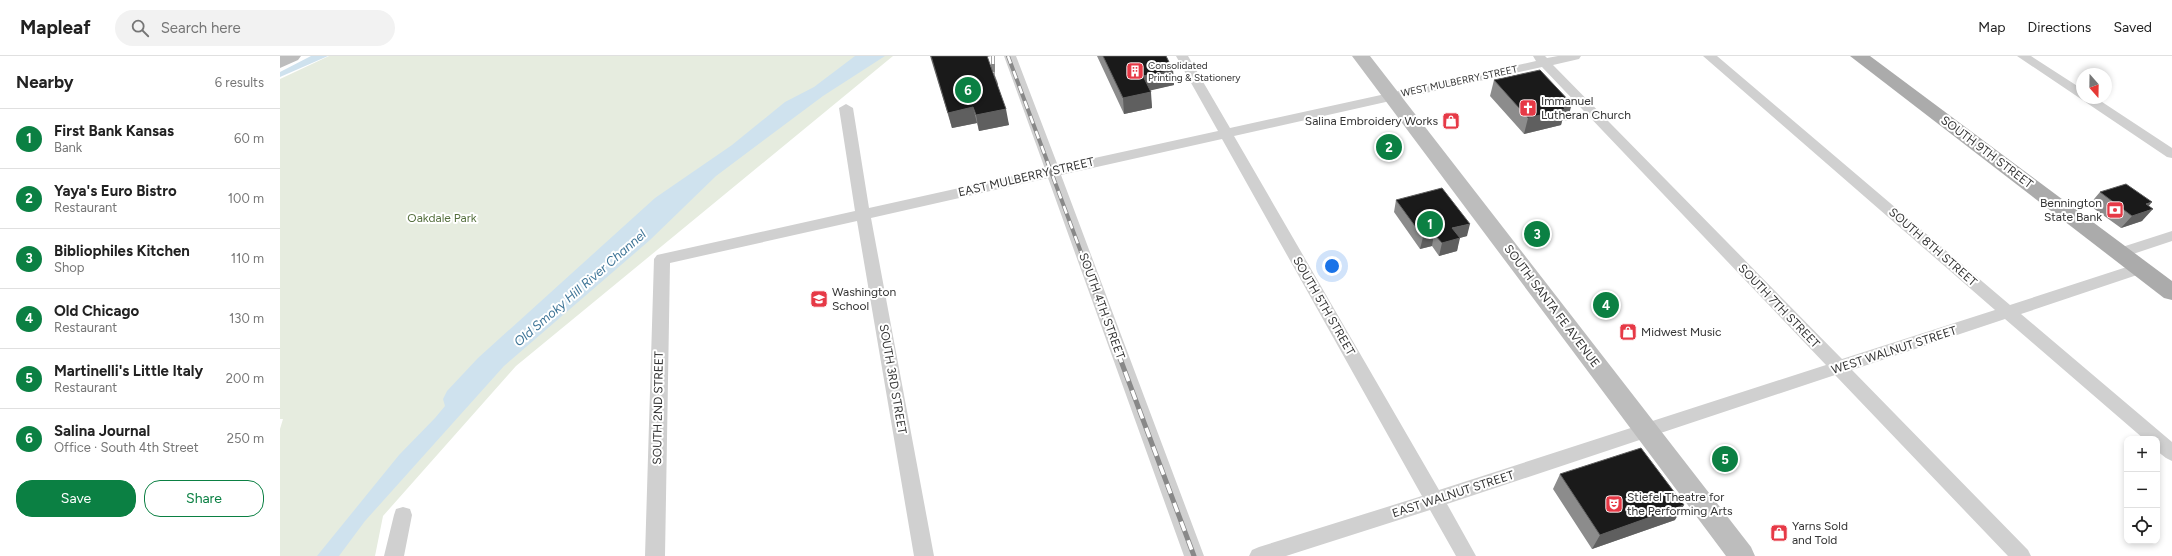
<!DOCTYPE html>
<html lang="en">
<head>
<meta charset="utf-8">
<style>
  body { margin:0; font-family:Figtree,sans-serif; background:#f2f2f2; color:#222 }
  .controls { position:absolute; right:12px; bottom:12px; display:grid; overflow:hidden; border-radius:8px; box-shadow:0 2px 6px #0003 }
  .controls button { width:36px; height:36px; display:grid; place-items:center; padding:0; border:0; border-bottom:1px solid #e0e0e0; background:#fff; color:#222; font:20px sans-serif }
  .compass { position:absolute; left:1796px; top:12px; width:36px; height:36px; border-radius:50%; background:#fff; box-shadow:0 2px 6px #0003; rotate:160deg }
  .you { position:absolute; left:1052px; top:210px; width:14px; height:14px; margin:-10px; border:3px solid #fff; border-radius:50%; background:#1a73e8; box-shadow:0 0 0 6px #1a73e833 }
  .badge { display:grid; place-items:center; width:26px; height:26px; border-radius:50%; background:#0b8043; color:#fff; font-size:13px; font-weight:700 }
  .pin { position:absolute; translate:-50% -50%; border:2px solid #fff; box-shadow:0 1px 4px #0006 }
  .list { margin:0; padding:0; list-style:none }
  h2 { display:flex; justify-content:space-between; align-items:center; height:52px; margin:0; padding:0 16px; font-size:17px }
  h2 small { font-size:13px; font-weight:400; color:#767676 }
  .list li { display:grid; grid-template-columns:26px 1fr auto; gap:12px; align-items:center; box-sizing:border-box; height:60px; padding:0 16px; border-top:1px solid #e0e0e0 }
  .list b { display:block; font-size:15px; white-space:nowrap }
  .list p { margin:0; font-size:13px; white-space:nowrap; color:#767676 }
  .list em { font-size:13px; font-style:normal; color:#767676 }
  .actions { display:flex; gap:8px; padding:12px 16px }
  .actions a { flex:1; padding:9px 0; border:1px solid #0b8043; border-radius:16px; text-align:center; font-size:14px; color:#0b8043 }
  .actions .main { background:#0b8043; color:#fff }
  .icon { flex:none; width:22px; height:22px; fill:none; stroke:currentColor; stroke-width:2; stroke-linecap:round; stroke-linejoin:round }
  .map { position:relative; flex:none; width:1892px; height:500px; overflow:hidden }
  header { display:flex; align-items:center; gap:24px; box-sizing:border-box; height:56px; padding:0 20px; background:#fff; border-bottom:1px solid #e0e0e0 }
  header strong { font-size:19px }
  nav { display:flex; gap:22px; margin-inline-start:auto; font-size:14px }
  .search { width:280px; height:36px; background:#f2f2f2; display:flex; align-items:center; gap:10px; box-sizing:border-box; padding:0 14px; border-radius:22px; color:#767676; font-size:15px }
  main { display:flex }
  aside { flex:1; background:#fff }
  .map>svg:first-child { display:block }
  .green { fill:#e6ecdf }
  .water { fill:#cfe2ee }
  .lines { fill:none; stroke-linecap:round; stroke-linejoin:round }
  .street { fill:#d0d0d0; fill-rule:evenodd }
  .secondary { fill:#bdbdbd; fill-rule:evenodd }
  .primary { fill:#ababab; fill-rule:evenodd }
  .rail-far1-casing { stroke:#888; stroke-width:4 }
  .rail-casing { stroke:#888; stroke-width:5 }
  .rail-far1 { stroke:#fff; stroke-width:2.5; stroke-dasharray:8; stroke-linecap:butt }
  .rail { stroke:#fff; stroke-width:3.5; stroke-dasharray:10; stroke-linecap:butt }
  .wall { fill:#8c8c8c }
  .shaded-wall { fill:#5f5f5f }
  .building { fill:#1a1a1a; stroke:#5f5f5f }
  .labels { text-anchor:middle; dominant-baseline:central; stroke-width:4; stroke-linejoin:round; paint-order:stroke }
  .far-poi-label { font-size:10px; fill:#333; stroke:#fff; text-anchor:start }
  .far-street-label { font-size:10px; fill:#333; stroke:#fff }
  .poi-label { font-size:12px; fill:#333; stroke:#fff; text-anchor:start }
  .street-label { font-size:12px; fill:#333; stroke:#fff }
  .park-label { font-size:12px; fill:#56703f; stroke:#fff }
  .water-label { font-size:13px; font-style:italic; fill:#3f7597; stroke:#fff }
</style>
</head>
<body>
<header>
<strong>Mapleaf</strong>
<div class="search"><svg class="icon" aria-label="search" viewBox="0 0 24 24"><circle cx="10" cy="10" r="6"/><path d="M15 15l6 6"/></svg>Search here</div>
<nav><a>Map</a><a>Directions</a><a>Saved</a></nav>
</header>
<main>
<aside>
<h2>Nearby<small>6 results</small></h2>
<ul class="list">
<li><span class="badge">1</span><div><b>First Bank Kansas</b><p>Bank</p></div><em>60 m</em></li>
<li><span class="badge">2</span><div><b>Yaya's Euro Bistro</b><p>Restaurant</p></div><em>100 m</em></li>
<li><span class="badge">3</span><div><b>Bibliophiles Kitchen</b><p>Shop</p></div><em>110 m</em></li>
<li><span class="badge">4</span><div><b>Old Chicago</b><p>Restaurant</p></div><em>130 m</em></li>
<li><span class="badge">5</span><div><b>Martinelli's Little Italy</b><p>Restaurant</p></div><em>200 m</em></li>
<li><span class="badge">6</span><div><b>Salina Journal</b><p>Office · South 4th Street</p></div><em>250 m</em></li>
</ul>
<div class="actions"><a class="main">Save</a><a>Share</a></div>
</aside>
<div class="map">
<svg width="1892" height="500" viewBox="0 0 1892 500">
  <rect width="100%" height="100%" fill="#fff"/>
  <path class="green" d="M 49,0 L 613,0 L 236,310 L 103,460 L 95,500 L 0,500 L 0,373 L 3,363 L 0,363 L 0,23 Z"/>
  <path class="water" d="M 31,0 L 48,0 L 0,21 L 0,16 Z
    M 575,0 L 605,0 L 543,40 L 436,120 L 370,184 L 224,310 L 85,465 L 59,500 L 37,500 L 119,399 L 155,362 L 165,350 L 163,343 L 167,335 L 198,302 L 375,142 L 452,89 L 505,46 L 534,31 Z"/>
  <g class="lines">
    <path class="street" d="M 724,0 L 736,0 L 778,110 L 938,75 L 896,0 L 908,0 L 950,72 L 1256,5 L 1253,0 L 1265,0 L 1267,2 L 1278,0 L 1301,0 L 1299,3 L 1273,9 L 1562,303 L 1715,254 L 1423,0 L 1437,0 L 1730,249 L 1856,208 L 1861,206 L 1866,208 L 1869,212 L 1866,216 L 1741,258 L 1892,386 L 1892,405 L 1886,402 L 1877,395 L 1877,383 L 1864,383 L 1725,263 L 1572,314 L 1748,494 L 1751,500 L 1728,500 L 1555,319 L 1167,448 L 1196,500 L 1176,500 L 1150,454 L 1006,500 L 969,500 L 972,494 L 979,491 L 1142,440 L 942,83 L 781,119 L 924,500 L 904,500 L 768,122 L 591,162 L 654,500 L 634,500 L 577,165 L 390,207 L 385,500 L 365,500 L 374,203 L 377,199 L 575,155 L 559,52 L 566,48 L 573,52 L 589,152 L 765,113 ZM 1262,11 L 1546,309 L 1159,434 L 954,80 Z
      M 1737,0 L 1751,0 L 1802,33 L 1802,42 L 1816,42 L 1892,92 L 1892,102 L 1887,101 Z
      M 1892,175 L 1892,185 L 1841,202 L 1836,201 L 1833,197 L 1836,193 Z
      M 123,451 L 130,453 L 132,459 L 124,500 L 104,500 L 114,459 L 116,453 Z"/>
    <path class="secondary" d="M 0,0 L 21,0 L 18,4 L 0,12 Z
      M 1072,0 L 1090,0 L 1471,491 L 1475,500 L 1446,500 Z"/>
    <path class="primary" d="M 1570,0 L 1590,0 L 1892,225 L 1892,244 L 1884,242 Z"/>
    <defs>
      <path id="rail-far1" d="M 713,0 L 713,20 L 716,28
        M 728,0 L 811,223"/>
      <path id="rail" d="M 810,222 L 914,500"/>
    </defs>
    <use href="#rail-far1" class="rail-far1-casing"/>
    <use href="#rail" class="rail-casing"/>
    <use href="#rail-far1" class="rail-far1"/>
    <use href="#rail" class="rail"/>
  </g>
  <path class="wall" d="M 650,0 L 711,0 L 707,1 L 729,69 L 699,75 L 697,67 L 672,72 Z
    M 817,0 L 886,0 L 893,14 L 894,29 L 870,34 L 872,52 L 844,58 Z
    M 1214,24 L 1287,64 L 1282,65 L 1281,69 L 1244,78 L 1210,40 Z
    M 1820,136 L 1869,150 L 1862,165 L 1841,172 L 1809,149 Z
    M 1116,144 L 1187,180 L 1179,182 L 1177,195 L 1159,200 L 1152,190 L 1140,193 L 1114,156 Z
    M 1280,418 L 1395,464 L 1312,493 L 1273,433 Z"/>
  <path class="shaded-wall" d="M 893,14 L 894,29 L 864,36 L 863,20 Z
    M 871,36 L 872,52 L 844,58 L 843,42 Z
    M 1292,48 L 1287,64 L 1282,65 L 1281,69 L 1244,78 L 1248,62 L 1283,50 Z
    M 693,51 L 697,67 L 672,72 L 668,57 Z
    M 726,53 L 729,69 L 699,75 L 696,59 Z
    M 1872,146 L 1864,156 L 1873,153 L 1862,165 L 1841,172 L 1852,160 L 1866,148 Z
    M 1190,168 L 1187,180 L 1169,185 L 1172,172 Z
    M 1154,178 L 1152,190 L 1140,193 L 1143,181 Z
    M 1180,182 L 1177,195 L 1159,200 L 1162,187 Z
    M 1404,449 L 1395,464 L 1312,493 L 1320,479 Z"/>
  <path class="building" d="M 651,0 L 707,0 L 726,53 L 696,59 L 693,51 L 668,57 Z
    M 823,0 L 886,0 L 893,14 L 863,20 L 871,36 L 843,42 Z
    M 1260,14 L 1292,48 L 1283,50 L 1285,53 L 1248,62 L 1214,24 Z
    M 1846,128 L 1872,146 L 1866,148 L 1873,153 L 1852,160 L 1820,136 Z
    M 1162,132 L 1190,168 L 1172,172 L 1180,182 L 1162,187 L 1154,178 L 1143,181 L 1116,144 Z
    M 1361,392 L 1404,449 L 1320,479 L 1280,418 Z"/>
  <defs>
    <symbol id="building-square" viewBox="-11 -11 22 22"><rect x="-9" y="-9" width="18" height="18" rx="4" fill="#e63946" stroke="#fff"/><path d="M-4-6H4V6H1V3H-1V6H-4ZM-2.5-4.3h1.7v1.8h-1.7ZM.8-4.3h1.7v1.8H.8ZM-2.5-1h1.7V.8h-1.7ZM.8-1h1.7V.8H.8Z" fill="#fff"/></symbol>
    <symbol id="church-square" viewBox="-11 -11 22 22"><rect x="-9" y="-9" width="18" height="18" rx="4" fill="#e63946" stroke="#fff"/><path d="M-1.2-6h2.4v3.5h3.3v2.4h-3.3V6h-2.4V-.1h-3.3v-2.4h3.3Z" fill="#fff"/></symbol>
    <symbol id="shop-square" viewBox="-11 -11 22 22"><rect x="-9" y="-9" width="18" height="18" rx="4" fill="#e63946" stroke="#fff"/><path d="M-5-2.5h2.3a2.7 3.5 0 0 1 5.4 0H5L5.5 6h-11ZM-1.5-2.5h3a1.5 2.3 0 0 0-3 0Z" fill="#fff"/></symbol>
    <symbol id="bank-square" viewBox="-11 -11 22 22"><rect x="-9" y="-9" width="18" height="18" rx="4" fill="#e63946" stroke="#fff"/><path d="M-6-4H6V4H-6ZM0-2.3a2.3 2.3 0 1 0 0 4.6a2.3 2.3 0 1 0 0-4.6Z" fill="#fff"/></symbol>
    <symbol id="school-square" viewBox="-11 -11 22 22"><rect x="-9" y="-9" width="18" height="18" rx="4" fill="#e63946" stroke="#fff"/><path d="M0-5L7-2L0 1L-7-2ZM-4 1L0 2.5L4 1V4Q0 6-4 4Z" fill="#fff"/></symbol>
    <symbol id="theatre-square" viewBox="-11 -11 22 22"><rect x="-9" y="-9" width="18" height="18" rx="4" fill="#e63946" stroke="#fff"/><path d="M-5-5.5Q0-4 5-5.5V0Q5 5 0 6Q-5 5-5 0ZM-3.3-2.5H-1v1.5H-3.3ZM1-2.5H3.3v1.5H1ZM-2.8 1Q0 5.5 2.8 1Z" fill="#fff"/></symbol>
  </defs>
  <g fill-rule="evenodd">
    <use href="#building-square" x="845" y="5" width="20" height="20"/>
    <use href="#church-square" x="1238" y="42" width="20" height="20"/>
    <use href="#shop-square" x="1161" y="55" width="20" height="20"/>
    <use href="#bank-square" x="1825" y="144" width="20" height="20"/>
    <use href="#school-square" x="529" y="233" width="20" height="20"/>
    <use href="#shop-square" x="1338" y="266" width="20" height="20"/>
    <use href="#theatre-square" x="1324" y="438" width="20" height="20"/>
    <use href="#shop-square" x="1489" y="467" width="20" height="20"/>
  </g>
  <g class="labels">
    <g class="far-poi-label">
      <text x="868" y="9">Consolidated<tspan x="868" dy="12">Printing &amp; Stationery</tspan></text>
    </g>
    <g class="far-street-label">
      <text transform="translate(1179 25) rotate(-12)">WEST MULBERRY STREET</text>
    </g>
    <g class="poi-label">
      <text x="1261" y="45">Immanuel<tspan x="1261" dy="14">Lutheran Church</tspan></text>
      <text x="1158" y="65" text-anchor="end">Salina Embroidery Works</text>
      <text x="1822" y="147" text-anchor="end">Bennington<tspan x="1822" dy="14">State Bank</tspan></text>
      <text x="552" y="236">Washington<tspan x="552" dy="14">School</tspan></text>
      <text x="1361" y="276">Midwest Music</text>
      <text x="1347" y="441">Stiefel Theatre for<tspan x="1347" dy="14">the Performing Arts</tspan></text>
      <text x="1512" y="470">Yarns Sold<tspan x="1512" dy="14">and Told</tspan></text>
    </g>
    <g class="street-label">
      <text transform="translate(1707 96) rotate(37)">SOUTH 9TH STREET</text>
      <text transform="translate(746 121) rotate(-13)">EAST MULBERRY STREET</text>
      <text transform="translate(1653 191) rotate(41)">SOUTH 8TH STREET</text>
      <text transform="translate(822 250) rotate(70)">SOUTH 4TH STREET</text>
      <text transform="translate(1044 250) rotate(60)">SOUTH 5TH STREET</text>
      <text transform="translate(1272 250) rotate(53)">SOUTH SANTA FE AVENUE</text>
      <text transform="translate(1499 250) rotate(46)">SOUTH 7TH STREET</text>
      <text transform="translate(1614 294) rotate(-18)">WEST WALNUT STREET</text>
      <text transform="translate(613 323) rotate(80)">SOUTH 3RD STREET</text>
      <text transform="translate(378 352) rotate(-89)">SOUTH 2ND STREET</text>
      <text transform="translate(1173 438) rotate(-18)">EAST WALNUT STREET</text>
    </g>
    <g class="park-label">
      <text x="162" y="162">Oakdale Park</text>
    </g>
    <g class="water-label">
      <text transform="translate(300 232) rotate(-41)">Old Smoky Hill River Channel</text>
    </g>
  </g>
</svg>
<div class="controls">
<button>+</button>
<button>−</button>
<button><svg class="icon" aria-label="locate" viewBox="0 0 24 24"><circle cx="12" cy="12" r="6"/><path d="M12 2v4M12 18v4M2 12h4M18 12h4"/></svg></button>
</div>
<svg class="compass" viewBox="-18 -18 36 36"><path d="M0-13l5 13h-10z" fill="#e53935"/><path d="M0 13l5-13h-10z" fill="#767676"/></svg>
<div class="you"></div>
<div class="pin badge" style="left:1150px;top:168px">1</div>
<div class="pin badge" style="left:1109px;top:91px">2</div>
<div class="pin badge" style="left:1257px;top:178px">3</div>
<div class="pin badge" style="left:1326px;top:249px">4</div>
<div class="pin badge" style="left:1445px;top:403px">5</div>
<div class="pin badge" style="left:688px;top:34px">6</div>
</div>
</main>
</body>
</html>
